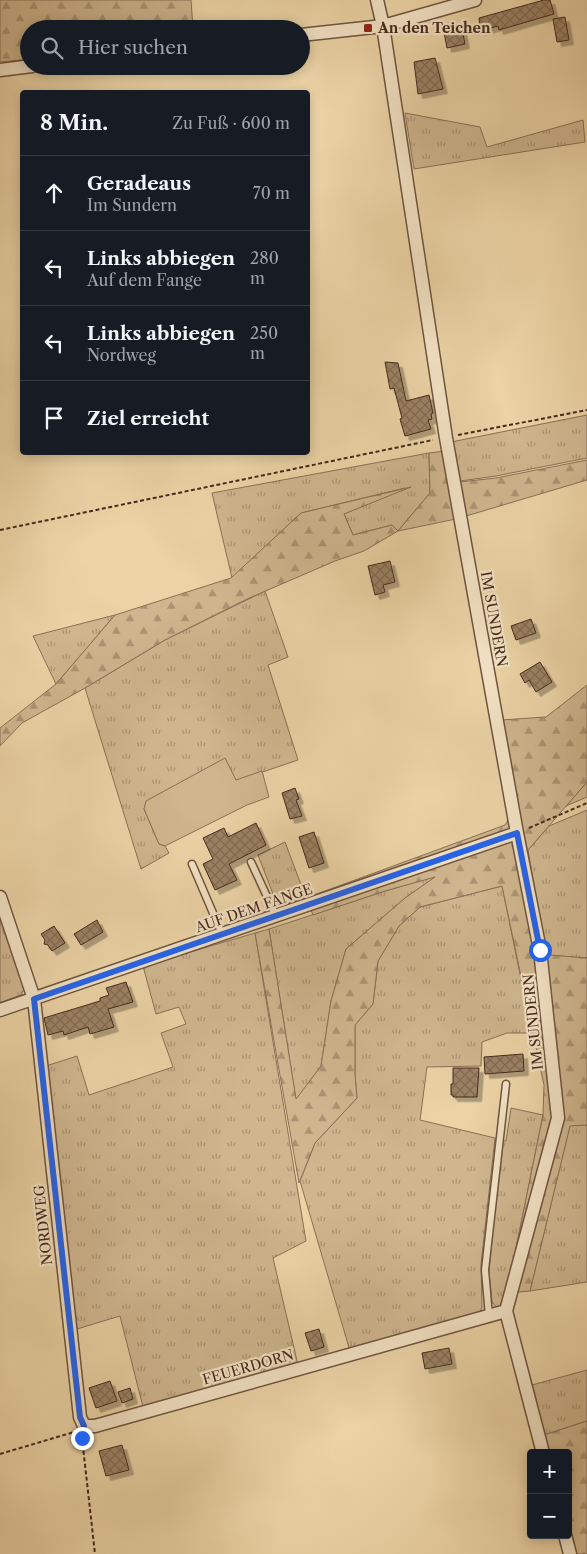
<!DOCTYPE html>
<html lang="de">
<head>
<meta charset="utf-8">
<style>
  body { margin:0; font-family:"Libre Caslon Text",serif; background:#242831; color:#f1f3f6 }
  .controls { position:absolute; right:15px; bottom:15px; display:grid; overflow:hidden; border-radius:5px; box-shadow:0 2px 12px #0003 }
  .controls button { width:45px; height:45px; display:grid; place-items:center; padding:0; border:0; border-bottom:1px solid #363941; background:#171b24; color:#f1f3f6; font:25px sans-serif }
  .stop { position:absolute; width:15px; height:15px; margin:-11px; border:4px solid #2563eb; border-radius:50%; background:#fff }
  .stop.end { background:#2563eb; border-color:#fff; box-shadow:0 1px 5px #0008 }
  .list { margin:0; padding:0; list-style:none }
  h2 { display:flex; justify-content:space-between; align-items:center; height:65px; margin:0; padding:0 20px; font-size:21px }
  h2 small { font-size:16px; font-weight:400; color:#9ea1a6 }
  .list li { display:grid; grid-template-columns:32px 1fr auto; gap:15px; align-items:center; box-sizing:border-box; height:75px; padding:0 20px; border-top:1px solid #363941 }
  .list b { display:block; font-size:19px; white-space:nowrap }
  .list p { margin:0; font-size:16px; white-space:nowrap; color:#9ea1a6 }
  .list em { font-size:16px; font-style:normal; color:#9ea1a6 }
  .icon { flex:none; width:28px; height:28px; fill:none; stroke:currentColor; stroke-width:2; stroke-linecap:round; stroke-linejoin:round }
  .map { position:relative; flex:none; width:587px; height:1554px; overflow:hidden }
  .search { position:absolute; background:#171b24; box-shadow:0 2px 12px #0003; left:20px; top:20px; width:290px; height:55px; display:flex; align-items:center; gap:12px; box-sizing:border-box; padding:0 18px; border-radius:28px; color:#9ea1a6; font-size:19px }
  .panel { position:absolute; background:#171b24; box-shadow:0 2px 12px #0003; left:20px; top:90px; width:290px; height:365px; border-radius:5px }
  .map>svg:first-child { display:block }
  .grass { fill:url(#grass-tufts); stroke:#8a7056 }
  .forest { fill:url(#forest-firs); stroke:#8a7056 }
  .pitch { fill:#cfb68e; stroke:#8a7056 }
  .building { fill:url(#building-cross-hatch); stroke:#452a1e; filter:url(#shadow) }
  .lines { fill:none; stroke-linecap:round; stroke-linejoin:round }
  .lane-casing { stroke:#6e5440; stroke-width:9 }
  .street-casing { stroke:#6e5440; stroke-width:15 }
  .path { stroke:#452a1e; stroke-width:2; stroke-dasharray:4 2.5; stroke-linecap:butt }
  .lane { stroke:#f2e2c4; stroke-width:6 }
  .street { stroke:#f2e2c4; stroke-width:12 }
  .route { stroke:#2563eb; stroke-width:6 }
  .poi-dot { fill:#8f2418; stroke:#f2e2c4; stroke-width:2 }
  .labels { text-anchor:middle; dominant-baseline:central; stroke-width:4.5; stroke-linejoin:round; paint-order:stroke }
  .poi-label { font-size:14px; font-weight:bold; fill:#452a1e; stroke:#f2e2c4; text-anchor:start }
  .street-label { font-size:14px; fill:#452a1e; stroke:#f2e2c4 }
</style>
</head>
<body>
<div class="map">
<svg width="587" height="1554" viewBox="0 0 587 1554">
  <defs>
    <pattern id="grass-tufts" width="24" height="20" patternUnits="userSpaceOnUse" patternTransform="scale(1.25)"><rect width="24" height="20" fill="#cfb68e"/><path d="M3 7l-1-3M5 7V3M7 7l1-3M15 17l-1-3M17 17v-4M19 17l1-3" fill="none" stroke="#aa9473"/></pattern>
    <pattern id="forest-firs" width="22" height="20" patternUnits="userSpaceOnUse" patternTransform="scale(1.25)"><rect width="22" height="20" fill="#cfb68e"/><path d="M5 1l3.5 6h-7zM16 11l3.5 6h-7z" fill="#aa9473"/></pattern>
    <pattern id="building-cross-hatch" width="8" height="8" patternUnits="userSpaceOnUse" patternTransform="scale(1.25)"><rect width="8" height="8" fill="#9b8264"/><path d="M0 0l8 8M0 8l8-8" fill="none" stroke="#806b52"/></pattern>
    <filter id="shadow"><feDropShadow dx="4.5" dy="4.5" stdDeviation="0" flood-color="#0004"/></filter>
  </defs>
  <rect width="100%" height="100%" fill="#ebd3a5"/>
  <filter id="stains"><feTurbulence type="fractalNoise" baseFrequency=".004" numOctaves="4"/><feColorMatrix values="0 0 0 0 .2 0 0 0 0 .09 0 0 0 0 .02 0 0 0 .5 -.17"/></filter>
  <radialGradient id="worn" r=".72"><stop offset=".6" stop-color="#630" stop-opacity="0"/><stop offset="1" stop-color="#630" stop-opacity=".3"/></radialGradient>
  <path class="grass" d="M 405,113 L 480,127 L 487,147 L 583,120 L 585,142 L 414,169 Z
    M 587,415 L 587,458 L 496,476 L 460,481 L 451,442 Z
    M 429,453 L 430,493 L 398,531 L 392,525 L 353,535 L 344,514 L 405,488 L 301,513 L 232,578 L 212,493 Z
    M 265,591 L 288,657 L 268,665 L 298,760 L 236,781 L 225,759 L 147,801 L 144,809 L 159,844 L 165,846 L 169,853 L 141,869 L 85,688 L 165,640 Z
    M 115,615 L 56,684 L 33,636 Z
    M 587,782 L 587,797 L 566,806 Z
    M 587,810 L 587,958 L 545,955 L 528,850 L 549,826 Z
    M 285,842 L 306,898 L 278,907 L 258,855 Z
    M 437,876 L 405,898 L 346,949 L 331,1001 L 321,1066 L 296,1100 L 269,929 L 385,891 Z
    M 502,886 L 532,1033 L 507,1033 L 482,1042 L 481,1066 L 427,1067 L 420,1120 L 495,1138 L 481,1264 L 482,1308 L 478,1315 L 350,1351 L 300,1181 L 315,1143 L 357,1098 L 355,1074 L 355,1025 L 373,1004 L 378,961 L 399,926 L 420,907 Z
    M 0,909 L 25,987 L 21,995 L 0,1003 Z
    M 255,933 L 306,1241 L 273,1258 L 298,1365 L 143,1407 L 120,1316 L 77,1329 L 46,1066 L 77,1056 L 89,1095 L 173,1067 L 161,1033 L 186,1024 L 179,1007 L 156,1014 L 143,966 Z
    M 511,1108 L 543,1115 L 507,1293 L 498,1309 L 492,1302 L 489,1272 L 501,1141 L 506,1141 Z
    M 570,1125 L 587,1125 L 587,1282 L 530,1291 Z
    M 587,1370 L 587,1421 L 544,1435 L 532,1385 Z"/>
  <path class="forest" d="M 0,0 L 191,0 L 193,29 L 29,29 L 29,59 L 0,62 Z
    M 445,451 L 450,483 L 496,478 L 587,460 L 587,480 L 456,519 L 398,531 L 364,551 L 335,561 L 247,599 L 165,640 L 85,688 L 22,723 L 0,746 L 0,728 L 56,684 L 115,615 L 231,578 L 301,513 L 411,487 L 344,514 L 353,535 L 392,525 L 398,531 L 430,493 L 429,453 Z
    M 587,685 L 587,782 L 528,850 L 520,863 L 537,954 L 587,958 L 587,1125 L 570,1126 L 530,1291 L 507,1293 L 543,1115 L 544,1085 L 502,886 L 420,907 L 399,926 L 378,961 L 373,1004 L 355,1025 L 355,1074 L 357,1098 L 315,1143 L 299,1183 L 255,933 L 269,929 L 296,1099 L 321,1066 L 331,1001 L 346,949 L 405,898 L 435,877 L 385,891 L 313,915 L 306,898 L 505,825 L 518,805 L 501,720 L 546,717 Z
    M 587,1421 L 587,1554 L 575,1554 L 568,1528 L 568,1453 L 549,1453 L 544,1435 Z"/>
  <path class="pitch" d="M 225,758 L 236,780 L 262,771 L 269,797 L 247,805 L 165,846 L 159,844 L 144,809 L 146,801 Z"/>
  <path class="building" d="M 544,0 L 550,0 L 554,14 L 499,30 L 498,26 L 480,31 L 479,18 Z
    M 565,17 L 569,40 L 557,42 L 553,19 Z
    M 461,24 L 465,44 L 447,48 L 443,27 Z
    M 435,58 L 443,89 L 418,94 L 414,62 Z
    M 385,362 L 398,363 L 406,401 L 429,395 L 433,413 L 431,414 L 432,419 L 428,420 L 431,429 L 405,436 L 400,419 L 402,418 L 394,388 L 390,389 Z
    M 390,561 L 395,582 L 383,585 L 385,592 L 375,595 L 368,566 Z
    M 531,619 L 536,633 L 516,640 L 511,626 Z
    M 540,662 L 552,682 L 536,692 L 529,680 L 525,683 L 520,674 Z
    M 295,788 L 299,799 L 296,800 L 302,816 L 290,819 L 282,793 Z
    M 256,823 L 266,845 L 229,864 L 237,880 L 215,890 L 203,864 L 213,859 L 203,838 L 224,828 L 228,837 Z
    M 314,832 L 324,863 L 309,868 L 299,837 Z
    M 97,920 L 103,932 L 81,945 L 74,934 Z
    M 54,926 L 65,943 L 52,951 L 48,945 L 44,944 L 45,940 L 41,934 Z
    M 126,982 L 133,1002 L 108,1009 L 114,1027 L 90,1034 L 88,1027 L 64,1035 L 63,1031 L 48,1035 L 44,1018 L 100,1001 L 100,998 L 109,995 L 106,988 Z
    M 523,1054 L 524,1071 L 485,1074 L 484,1057 Z
    M 453,1068 L 479,1068 L 477,1097 L 453,1097 L 453,1095 L 451,1095 L 451,1084 L 453,1084 Z
    M 319,1329 L 324,1347 L 311,1351 L 305,1333 Z
    M 449,1348 L 452,1364 L 425,1369 L 422,1353 Z
    M 110,1381 L 117,1401 L 96,1408 L 89,1388 Z
    M 130,1388 L 133,1399 L 122,1403 L 118,1392 Z
    M 122,1445 L 129,1470 L 106,1476 L 99,1451 Z"/>
  <g class="lines">
    <defs>
      <path id="lane" d="M 251,862 L 276,916
        M 192,864 L 222,934
        M 489,1316 L 485,1270 L 506,1084"/>
      <path id="street" d="M 377,0 L 383,26 L 446,438 L 517,833 L 540,950 L 558,1118 L 506,1311 L 543,1453
        M 301,35 L 383,26 L 475,0
        M 0,70 L 32,66
        M 0,897 L 34,999 L 80,1417 L 84,1426 L 95,1426 L 506,1311
        M 0,1010 L 517,833
        M 565,1535 L 570,1554"/>
    </defs>
    <use href="#lane" class="lane-casing"/>
    <use href="#street" class="street-casing"/>
    <path class="path" d="M 458,435 L 587,410
      M 0,530 L 433,440
      M 529,828 L 587,803
      M 82,1438 L 95,1554
      M 0,1454 L 74,1432"/>
    <use href="#lane" class="lane"/>
    <use href="#street" class="street"/>
  </g>
  <g class="lines">
    <path class="route" d="M 82,1438 L 84,1426 L 80,1417 L 34,999 L 517,833 L 540,950"/>
  </g>
  <rect class="poi-dot" x="363" y="23" width="10" height="10" rx="2.5"/>
  <g class="labels">
    <g class="poi-label">
      <text x="378" y="28">An den Teichen</text>
    </g>
    <g class="street-label">
      <text transform="translate(494 619) rotate(80)">IM SUNDERN</text>
      <text transform="translate(254 908) rotate(-19)">AUF DEM FANGE</text>
      <text transform="translate(533 1022) rotate(-96)">IM SUNDERN</text>
      <text transform="translate(43 1225) rotate(-96)">NORDWEG</text>
      <text transform="translate(248 1367) rotate(-16)">FEUERDORN</text>
    </g>
  </g>
  <rect width="100%" height="100%" filter="url(#stains)"/>
  <rect width="100%" height="100%" fill="url(#worn)"/>
</svg>
<div class="controls">
<button>+</button>
<button>−</button>
</div>
<div class="stop" style="left:540px;top:950px"></div>
<div class="stop end" style="left:82px;top:1438px"></div>
<div class="search"><svg class="icon" aria-label="search" viewBox="0 0 24 24"><circle cx="10" cy="10" r="6"/><path d="M15 15l6 6"/></svg>Hier suchen</div>
<section class="panel">
<h2>8 Min.<small>Zu Fuß · 600 m</small></h2>
<ul class="list">
<li><svg class="icon" aria-label="ahead" viewBox="0 0 24 24"><path d="M12 20V5M6 11l6-6 6 6"/></svg><div><b>Geradeaus</b><p>Im Sundern</p></div><em>70 m</em></li>
<li><svg class="icon" aria-label="left" viewBox="0 0 24 24"><path d="M17 20v-9H6M10 6l-5 5 5 5"/></svg><div><b>Links abbiegen</b><p>Auf dem Fange</p></div><em>280 m</em></li>
<li><svg class="icon" aria-label="left" viewBox="0 0 24 24"><path d="M17 20v-9H6M10 6l-5 5 5 5"/></svg><div><b>Links abbiegen</b><p>Nordweg</p></div><em>250 m</em></li>
<li><svg class="icon" aria-label="arrive" viewBox="0 0 24 24"><path d="M6 21V4h12l-3 4 3 4H6"/></svg><div><b>Ziel erreicht</b></div></li>
</ul>
</section>
</div>
</body>
</html>
